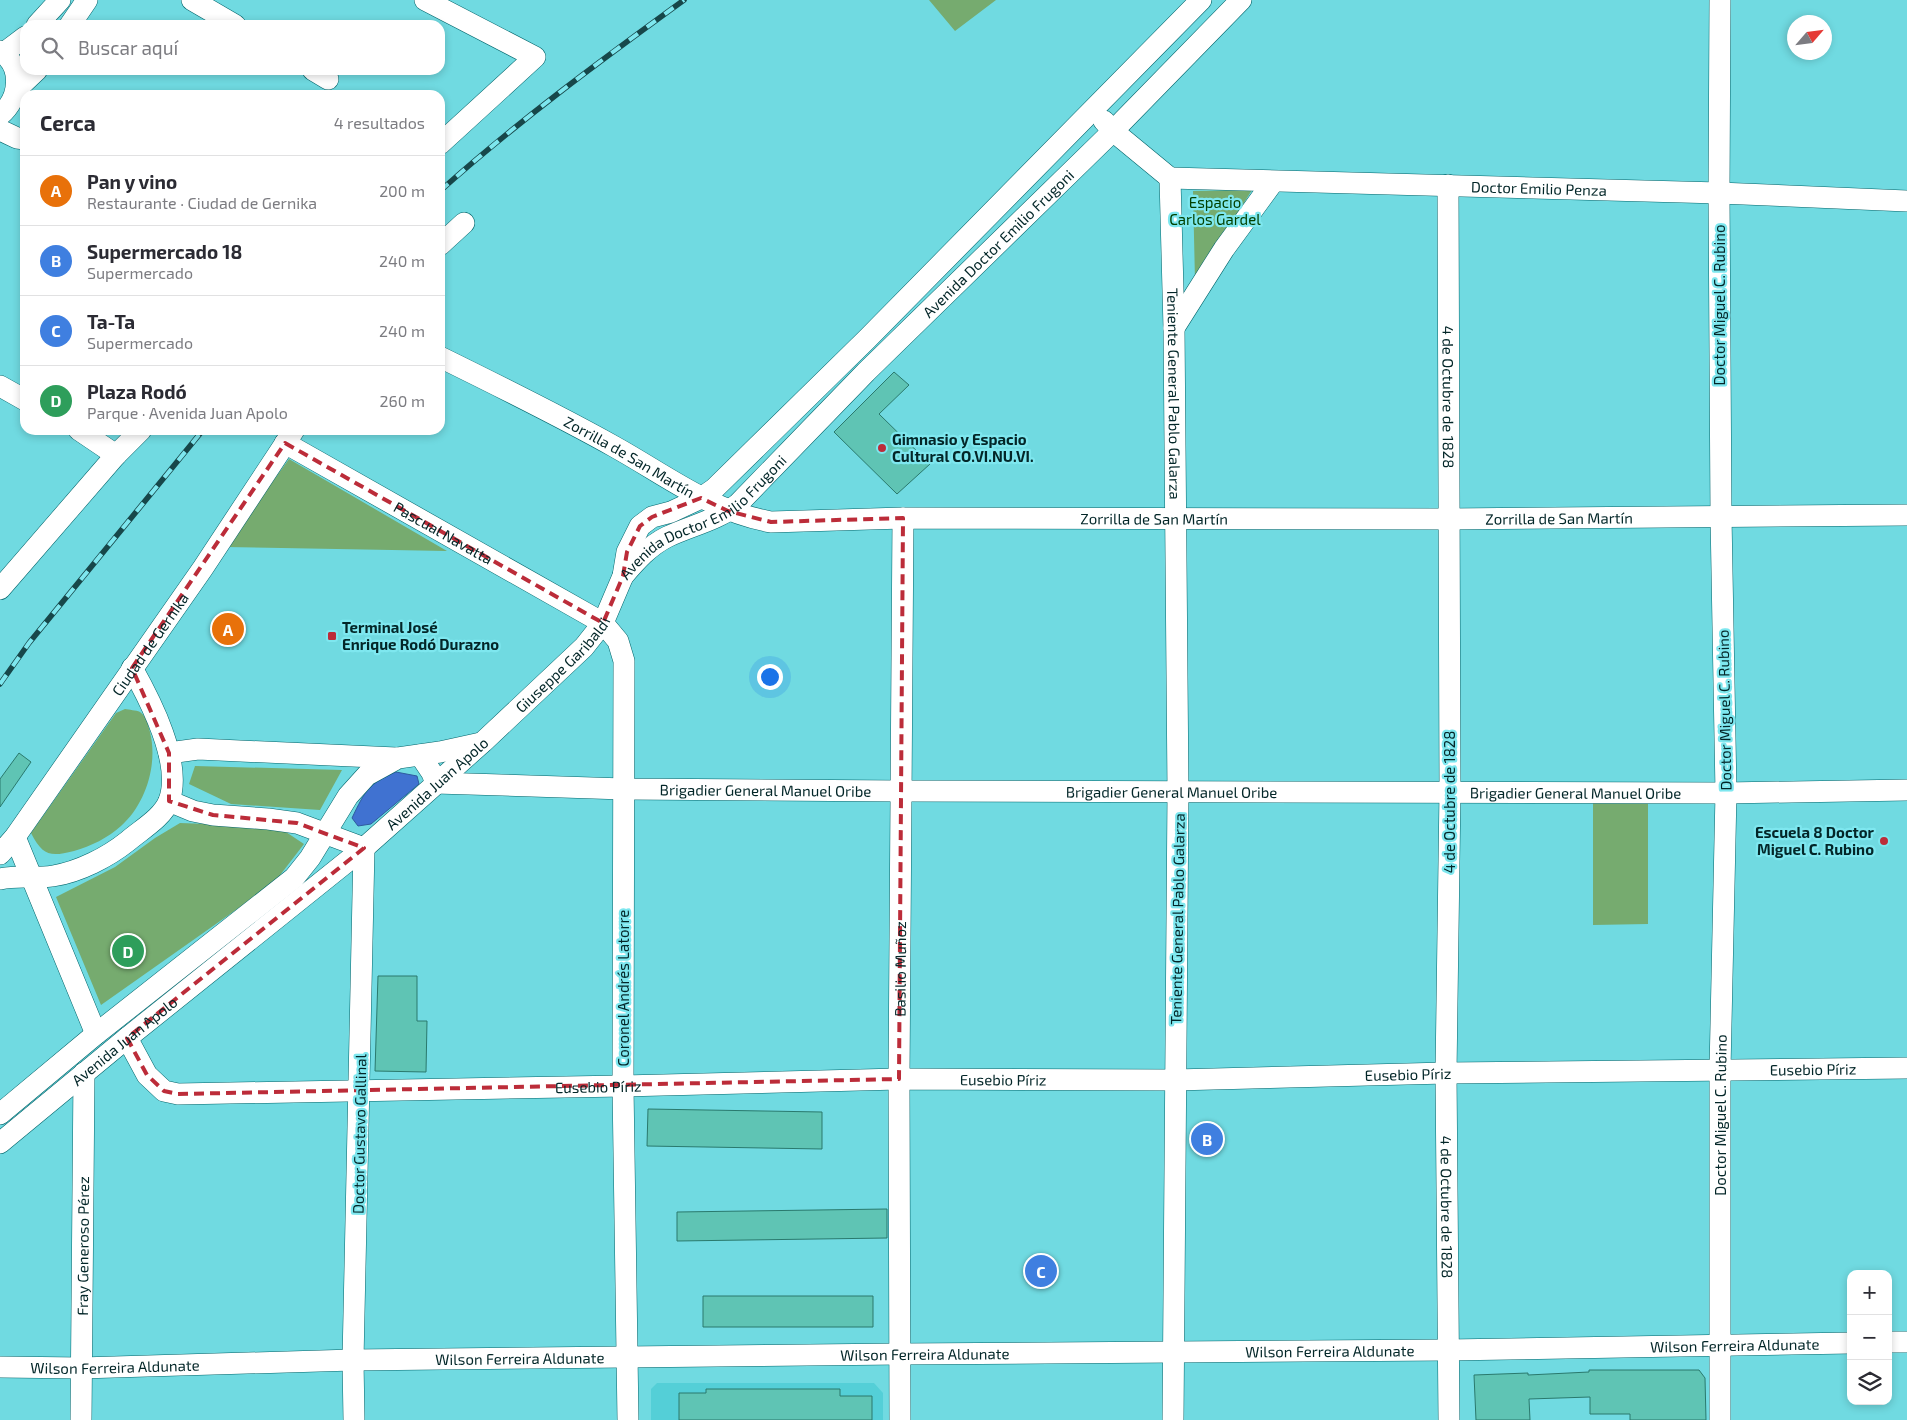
<!DOCTYPE html>
<html lang="es">
<head>
<meta charset="utf-8">
<style>
  body { margin:0; font-family:"Exo 2",sans-serif; background:#f2f2f3; color:#2b2b33 }
  .controls { position:absolute; right:15px; bottom:15px; display:grid; overflow:hidden; border-radius:10px; box-shadow:0 2px 8px #0003 }
  .controls button { width:45px; height:45px; display:grid; place-items:center; padding:0; border:0; border-bottom:1px solid #e1e1e2; background:#fff; color:#2b2b33; font:25px sans-serif }
  .compass { position:absolute; left:1787px; top:15px; width:45px; height:45px; border-radius:50%; background:#fff; box-shadow:0 2px 8px #0003; rotate:62deg }
  .you { position:absolute; left:769px; top:676px; width:18px; height:18px; margin:-12px; border:4px solid #fff; border-radius:50%; background:#1a73e8; box-shadow:0 0 0 8px #1a73e833 }
  .badge { display:grid; place-items:center; width:32px; height:32px; border-radius:50%; background:#bc2c39; color:#fff; font-size:16px; font-weight:700 }
  .pin { position:absolute; translate:-50% -50%; border:2px solid #fff; box-shadow:0 1px 5px #0006 }
  .list { margin:0; padding:0; list-style:none }
  h2 { display:flex; justify-content:space-between; align-items:center; height:65px; margin:0; padding:0 20px; font-size:21px }
  h2 small { font-size:16px; font-weight:400; color:#7c7c81 }
  .list li { display:grid; grid-template-columns:32px 1fr auto; gap:15px; align-items:center; box-sizing:border-box; height:70px; padding:0 20px; border-top:1px solid #e1e1e2 }
  .list b { display:block; font-size:19px; white-space:nowrap }
  .list p { margin:0; font-size:16px; white-space:nowrap; color:#7c7c81 }
  .list em { font-size:16px; font-style:normal; color:#7c7c81 }
  .icon { flex:none; width:28px; height:28px; fill:none; stroke:currentColor; stroke-width:2; stroke-linecap:round; stroke-linejoin:round }
  .map { position:relative; flex:none; width:1907px; height:1420px; overflow:hidden }
  .search { position:absolute; background:#fff; box-shadow:0 2px 8px #0003; left:20px; top:20px; width:425px; height:55px; display:flex; align-items:center; gap:12px; box-sizing:border-box; padding:0 18px; border-radius:15px; color:#7c7c81; font-size:19px }
  .panel { position:absolute; background:#fff; box-shadow:0 2px 8px #0003; left:20px; top:90px; width:425px; height:345px; border-radius:15px }
  .map>svg:first-child { display:block }
  .built { fill:#54cfd7 }
  .green { fill:#76ab6f }
  .water { fill:#4072d1; stroke:#2e5b9e }
  .building { fill:#5fc4b4; stroke:#2a796d }
  .lines { fill:none; stroke-linecap:round; stroke-linejoin:round }
  .minor-casing { stroke:#00646a; stroke-width:22 }
  .minor { stroke:#fff; stroke-width:21 }
  .rail-casing { stroke:#17474a; stroke-width:5.5 }
  .rail { stroke:#7ee7ef; stroke-width:4; stroke-dasharray:11; stroke-linecap:butt }
  .marked { fill:none; stroke:#bc2c39; stroke-width:4; stroke-dasharray:10 6; stroke-linejoin:round }
  .poi-dot { fill:#bc2c39; stroke:#7ee7ef; stroke-width:2 }
  .labels { text-anchor:middle; dominant-baseline:central; stroke-width:4.5; stroke-linejoin:round; paint-order:stroke }
  .street-label { font-size:15px; fill:#032628; stroke:#7ee7ef }
  .park-label { font-size:15px; fill:#024100; stroke:#7ee7ef }
  .poi-label { font-size:15px; font-weight:bold; fill:#032628; stroke:#7ee7ef; text-anchor:start }
</style>
</head>
<body>
<div class="map">
<svg width="1907" height="1420" viewBox="0 0 1907 1420">
  <rect width="100%" height="100%" fill="#70dae1"/>
  <path class="built" d="M 657,1383 L 874,1383 L 883,1393 L 883,1420 L 651,1420 L 651,1389 Z"/>
  <path class="green" d="M 929,0 L 996,0 L 955,31 Z
    M 1252,190 L 1195,281 L 1193,191 Z
    M 289,459 L 447,551 L 225,547 Z
    M 125,709 C 129,710 136,710 140,712 C 147,717 148,725 150,732 C 158,764 146,804 121,826 C 108,838 91,846 74,851 C 50,857 43,856 31,833 L 116,713 Z
    M 195,766 L 342,770 L 320,810 L 231,804 L 189,784 Z
    M 1593,801 L 1648,802 L 1648,924 L 1593,925 Z
    M 180,823 L 260,826 L 286,832 L 304,844 L 274,883 L 101,1005 L 56,897 L 115,867 L 155,838 Z"/>
  <path class="water" d="M 396,772 L 417,776 L 419,784 L 371,824 L 358,826 L 352,818 C 365,791 368,784 396,772 Z"/>
  <path class="building" d="M 894,372 L 909,385 L 879,414 L 930,464 L 897,494 L 834,432 Z
    M 19,753 L 31,762 L 0,807 L 0,779 Z
    M 378,976 L 417,976 L 417,1021 L 427,1021 L 426,1072 L 375,1071 Z
    M 648,1109 L 822,1112 L 822,1149 L 647,1146 Z
    M 887,1209 L 887,1238 L 677,1241 L 677,1212 Z
    M 703,1296 L 873,1296 L 873,1327 L 703,1327 Z
    M 1589,1370 L 1699,1370 L 1705,1378 L 1706,1420 L 1630,1420 L 1630,1414 L 1590,1414 L 1590,1397 L 1529,1399 L 1530,1420 L 1476,1420 L 1474,1375 L 1528,1373 L 1528,1375 L 1589,1372 Z
    M 706,1389 L 840,1389 L 840,1396 L 872,1396 L 872,1420 L 679,1420 L 679,1393 L 706,1393 Z"/>
  <g class="lines">
    <defs>
      <g id="minor">
        <path d="M 192,0 L 235,25"/>
        <path d="M 425,0 L 535,57 L 440,144"/>
        <path d="M 37,25 L 60,0"/>
        <path d="M 70,25 L 87,0"/>
        <path d="M 0,51 C 24,66 20,99 0,115"/>
        <path d="M 4,53 L 25,37"/>
        <path d="M 313,70 L 328,79"/>
        <path d="M 17,89 L 37,70"/>
        <path d="M 1104,121 L 1113,131 L 1170,178"/>
        <path d="M 0,130 L 17,138 L 25,139"/>
        <path id="s1" d="M 1170,178 L 1174,328 L 1178,792 L 1173,1420"/>
        <path id="s2" d="M 1170,178 L 1719,193 L 1907,201"/>
        <path id="s3" d="M 1448,185 L 1450,791 L 1446,1073 L 1449,1420"/>
        <path d="M 440,245 L 464,223"/>
        <path d="M 1174,328 L 1224,249 L 1273,182"/>
        <path id="s4" d="M 440,357 C 499,386 558,415 615,447 C 667,476 711,511 771,522 L 903,518 L 1448,519 L 1907,515"/>
        <path d="M 0,386 L 25,400"/>
        <path d="M 79,430 L 116,455"/>
        <path id="s5" d="M 285,443 L 603,623 L 618,641 L 624,661 L 623,1086 L 628,1420"/>
        <path id="s6" d="M 623,576 C 636,561 649,546 667,537 C 690,526 718,520 738,504 L 866,372 L 1113,131 L 1241,0"/>
        <path d="M 0,589 L 116,455 L 141,430"/>
        <path d="M 169,753 L 198,749 L 396,758"/>
        <path id="s7" d="M 420,755 L 432,773 L 436,783 L 624,789 L 901,791 L 1726,793 L 1907,790"/>
        <path d="M 169,801 L 193,811 L 213,815 L 268,819 L 297,823 L 364,848 L 353,1360 L 354,1420"/>
        <path d="M 15,837 L 96,1034"/>
        <path id="s8" d="M 0,854 L 15,837 L 203,568 L 294,430"/>
        <path d="M 0,879 C 18,875 35,879 53,876 C 79,872 108,857 128,841 C 142,829 162,818 169,801 C 183,763 150,700 132,668"/>
        <path id="s9" d="M 127,1038 L 147,1075 L 164,1091 L 178,1094 L 623,1086 L 899,1079 L 1175,1080 L 1446,1073 L 1907,1068"/>
        <path d="M 0,1114 L 96,1034 L 294,878 L 310,858 L 348,796 L 367,775 L 398,758 L 440,752 L 481,743"/>
        <path id="s10" d="M 0,1143 L 127,1038 L 364,848 L 483,742 L 584,647 L 603,623 L 623,576 L 627,552 L 640,526 L 652,517 L 671,512 L 701,498 L 714,489 L 867,339 L 1201,0"/>
        <path d="M 1888,1342 L 1907,1342"/>
        <path id="s11" d="M 0,1367 L 81,1368 L 353,1360 L 900,1354 L 1448,1350 L 1851,1343"/>
        <path id="s12" d="M 81,1420 L 84,1073"/>
        <path id="s13" d="M 900,1420 L 899,1079 L 903,518"/>
        <path id="s14" d="M 1720,1420 L 1720,1070 L 1726,793 L 1721,516 L 1719,193 L 1720,0"/>
      </g>
    </defs>
    <use href="#minor" class="minor-casing"/>
    <use href="#minor" class="minor"/>
    <defs>
      <path id="rail" d="M 440,191 C 517,122 600,61 684,0
        M 0,684 L 29,643 L 203,430"/>
    </defs>
    <use href="#rail" class="rail-casing"/>
    <use href="#rail" class="rail"/>
  </g>
  <path class="marked" d="M 285,443 L 603,623 L 623,576 L 627,552 L 640,526 L 652,517 L 701,498 L 728,511 L 771,522 L 903,518 L 899,1079 L 178,1094 L 164,1091 L 147,1075 L 127,1038 L 364,848 L 297,823 L 213,815 L 169,801 L 169,753 L 132,668 Z"/>
  <g class="poi-dot">
    <circle cx="882" cy="448" r="5"/>
    <rect x="327" y="631" width="10" height="10" rx="2.5"/>
    <circle cx="1884" cy="841" r="5"/>
  </g>
  <g class="labels">
    <g class="street-label">
      <text stroke="none"><textPath href="#s2" startOffset="369">Doctor Emilio Penza</textPath></text>
      <text stroke="none"><textPath href="#s6" startOffset="506">Avenida Doctor Emilio Frugoni</textPath></text>
      <text transform="translate(1719 305) rotate(-90)">Doctor Miguel C. Rubino</text>
      <text stroke="none"><textPath href="#s1" startOffset="216">Teniente General Pablo Galarza</textPath></text>
      <text stroke="none"><textPath href="#s3" startOffset="212">4 de Octubre de 1828</textPath></text>
      <text stroke="none"><textPath href="#s4" startOffset="214">Zorrilla de San Martín</textPath></text>
      <text stroke="none"><textPath href="#s6" startOffset="101">Avenida Doctor Emilio Frugoni</textPath></text>
      <text stroke="none"><textPath href="#s4" startOffset="1159">Zorrilla de San Martín</textPath></text>
      <text stroke="none"><textPath href="#s4" startOffset="754">Zorrilla de San Martín</textPath></text>
      <text stroke="none"><textPath href="#s5" startOffset="182">Pascual Navatta</textPath></text>
      <text stroke="none"><textPath href="#s8" startOffset="258">Ciudad de Gernika</textPath></text>
      <text stroke="none"><textPath href="#s10" startOffset="739">Giuseppe Garibaldi</textPath></text>
      <text transform="translate(1724 710) rotate(-91)">Doctor Miguel C. Rubino</text>
      <text stroke="none"><textPath href="#s10" startOffset="566">Avenida Juan Apolo</textPath></text>
      <text stroke="none"><textPath href="#s7" startOffset="362">Brigadier General Manuel Oribe</textPath></text>
      <text stroke="none"><textPath href="#s7" startOffset="768">Brigadier General Manuel Oribe</textPath></text>
      <text stroke="none"><textPath href="#s7" startOffset="1172">Brigadier General Manuel Oribe</textPath></text>
      <text transform="translate(1449 802) rotate(-90)">4 de Octubre de 1828</text>
      <text transform="translate(1177 919) rotate(-89)">Teniente General Pablo Galarza</text>
      <text stroke="none"><textPath href="#s13" startOffset="451">Basilio Muñoz</textPath></text>
      <text transform="translate(623 988) rotate(-90)">Coronel Andrés Latorre</text>
      <text stroke="none"><textPath href="#s10" startOffset="161">Avenida Juan Apolo</textPath></text>
      <text stroke="none"><textPath href="#s9" startOffset="1715">Eusebio Píriz</textPath></text>
      <text stroke="none"><textPath href="#s9" startOffset="1310">Eusebio Píriz</textPath></text>
      <text stroke="none"><textPath href="#s9" startOffset="905">Eusebio Píriz</textPath></text>
      <text stroke="none"><textPath href="#s9" startOffset="500">Eusebio Píriz</textPath></text>
      <text stroke="none"><textPath href="#s14" startOffset="305">Doctor Miguel C. Rubino</textPath></text>
      <text transform="translate(359 1134) rotate(-89)">Doctor Gustavo Gallinal</text>
      <text stroke="none"><textPath href="#s3" startOffset="1022">4 de Octubre de 1828</textPath></text>
      <text stroke="none"><textPath href="#s12" startOffset="174">Fray Generoso Pérez</textPath></text>
      <text stroke="none"><textPath href="#s11" startOffset="1735">Wilson Ferreira Aldunate</textPath></text>
      <text stroke="none"><textPath href="#s11" startOffset="1330">Wilson Ferreira Aldunate</textPath></text>
      <text stroke="none"><textPath href="#s11" startOffset="925">Wilson Ferreira Aldunate</textPath></text>
      <text stroke="none"><textPath href="#s11" startOffset="520">Wilson Ferreira Aldunate</textPath></text>
      <text stroke="none"><textPath href="#s11" startOffset="115">Wilson Ferreira Aldunate</textPath></text>
    </g>
    <g class="park-label">
      <text x="1215" y="202">Espacio<tspan x="1215" dy="17">Carlos Gardel</tspan></text>
    </g>
    <g class="poi-label">
      <text x="892" y="439">Gimnasio y Espacio<tspan x="892" dy="17">Cultural CO.VI.NU.VI.</tspan></text>
      <text x="342" y="627">Terminal José<tspan x="342" dy="17">Enrique Rodó Durazno</tspan></text>
      <text x="1874" y="832" text-anchor="end">Escuela 8 Doctor<tspan x="1874" dy="17">Miguel C. Rubino</tspan></text>
    </g>
  </g>
</svg>
<div class="controls">
<button>+</button>
<button>−</button>
<button><svg class="icon" aria-label="layers" viewBox="0 0 24 24"><path d="M12 4l9 5-9 5-9-5zM3 14l9 5 9-5"/></svg></button>
</div>
<svg class="compass" viewBox="-18 -18 36 36"><path d="M0-13l5 13h-10z" fill="#e53935"/><path d="M0 13l5-13h-10z" fill="#7c7c81"/></svg>
<div class="you"></div>
<div class="pin badge" style="left:228px;top:629px;background:#e8710a">A</div>
<div class="pin badge" style="left:1207px;top:1139px;background:#3f7fe0">B</div>
<div class="pin badge" style="left:1041px;top:1271px;background:#3f7fe0">C</div>
<div class="pin badge" style="left:128px;top:951px;background:#2e9e5b">D</div>
<div class="search"><svg class="icon" aria-label="search" viewBox="0 0 24 24"><circle cx="10" cy="10" r="6"/><path d="M15 15l6 6"/></svg>Buscar aquí</div>
<section class="panel">
<h2>Cerca<small>4 resultados</small></h2>
<ul class="list">
<li><span class="badge" style="background:#e8710a">A</span><div><b>Pan y vino</b><p>Restaurante · Ciudad de Gernika</p></div><em>200 m</em></li>
<li><span class="badge" style="background:#3f7fe0">B</span><div><b>Supermercado 18</b><p>Supermercado</p></div><em>240 m</em></li>
<li><span class="badge" style="background:#3f7fe0">C</span><div><b>Ta-Ta</b><p>Supermercado</p></div><em>240 m</em></li>
<li><span class="badge" style="background:#2e9e5b">D</span><div><b>Plaza Rodó</b><p>Parque · Avenida Juan Apolo</p></div><em>260 m</em></li>
</ul>
</section>
</div>
</body>
</html>
